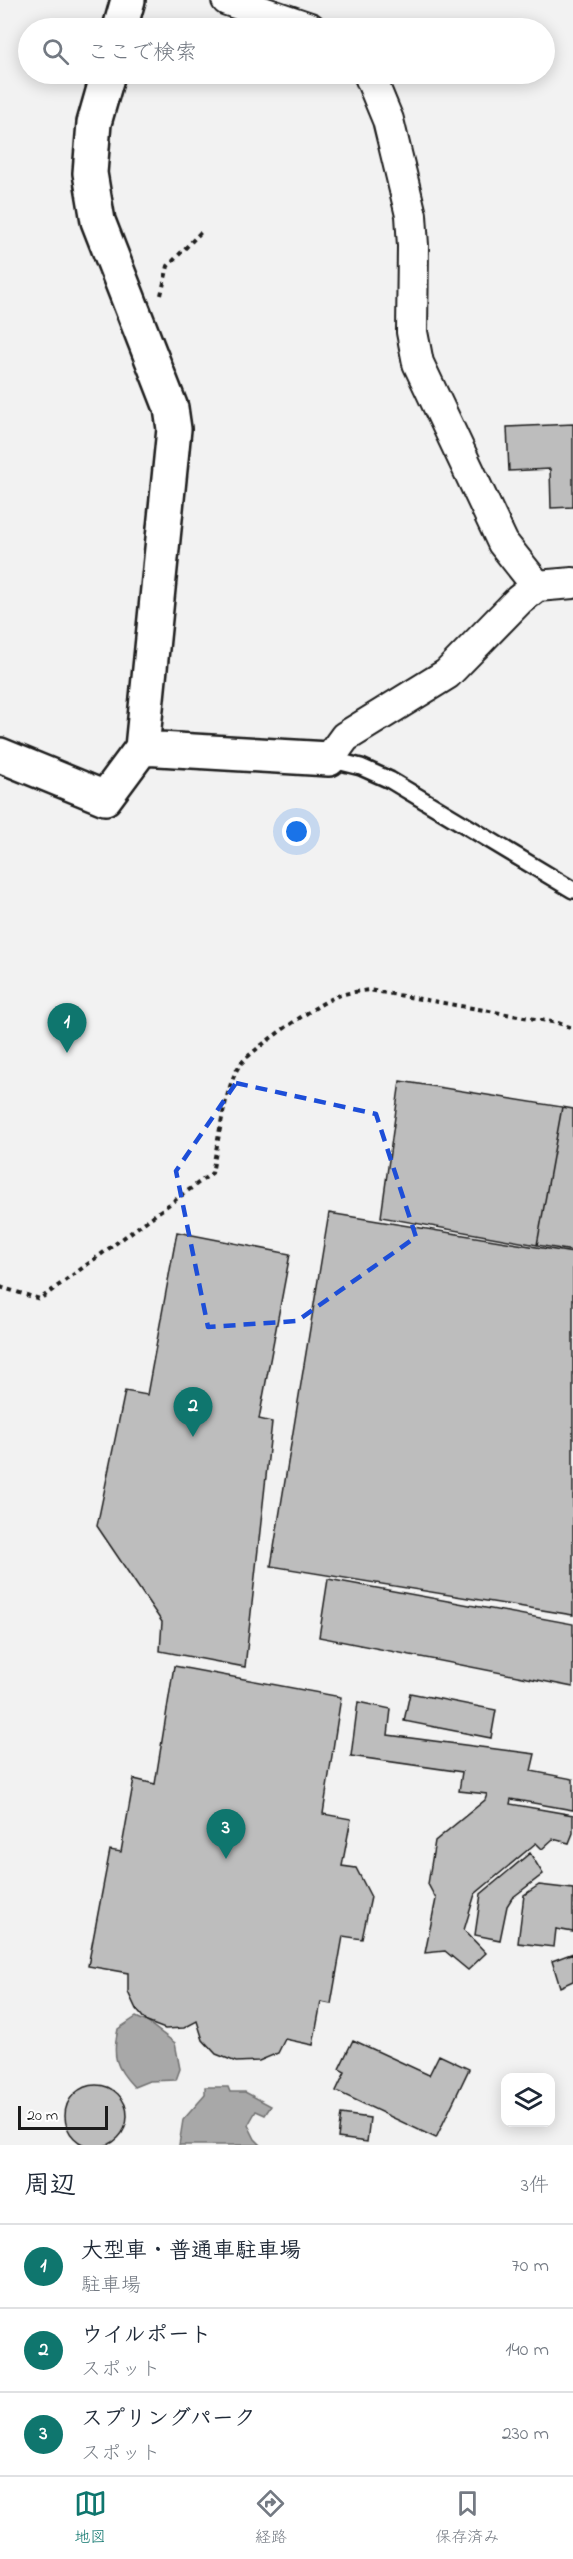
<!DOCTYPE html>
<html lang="ja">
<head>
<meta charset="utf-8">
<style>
  body { margin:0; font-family:"Indie Flower","Klee One",sans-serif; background:#f6f6f7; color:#1f2937 }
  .controls { position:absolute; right:18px; bottom:18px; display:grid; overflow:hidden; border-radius:12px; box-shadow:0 3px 15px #0003 }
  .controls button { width:54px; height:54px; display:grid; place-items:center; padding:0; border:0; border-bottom:2px solid #e0e1e3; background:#fff; color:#1f2937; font:30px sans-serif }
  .scale { position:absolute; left:18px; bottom:15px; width:90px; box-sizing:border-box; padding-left:6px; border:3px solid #1c1c1c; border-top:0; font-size:16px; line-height:21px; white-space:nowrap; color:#1c1c1c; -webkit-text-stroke:4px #fff; paint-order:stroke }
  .you { position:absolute; left:297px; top:832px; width:21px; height:21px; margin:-15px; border:4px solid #fff; border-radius:50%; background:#1a73e8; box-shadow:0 0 0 9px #1a73e833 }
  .badge { display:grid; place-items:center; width:39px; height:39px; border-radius:50%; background:#0f766e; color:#fff; font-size:20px; font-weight:700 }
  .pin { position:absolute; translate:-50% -50px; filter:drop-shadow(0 2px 3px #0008) }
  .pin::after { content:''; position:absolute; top:32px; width:21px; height:18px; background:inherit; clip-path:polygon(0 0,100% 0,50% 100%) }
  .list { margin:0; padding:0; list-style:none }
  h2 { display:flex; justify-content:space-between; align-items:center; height:78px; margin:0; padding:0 24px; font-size:26px }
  h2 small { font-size:20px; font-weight:400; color:#747a83 }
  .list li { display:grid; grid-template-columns:39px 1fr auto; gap:18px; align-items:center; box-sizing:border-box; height:84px; padding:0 24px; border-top:2px solid #e0e1e3 }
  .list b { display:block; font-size:22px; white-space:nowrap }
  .list p { margin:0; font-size:20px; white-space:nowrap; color:#747a83 }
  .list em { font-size:20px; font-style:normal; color:#747a83 }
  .icon { flex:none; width:33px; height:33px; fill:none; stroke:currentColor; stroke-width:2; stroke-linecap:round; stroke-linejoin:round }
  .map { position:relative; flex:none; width:573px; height:2145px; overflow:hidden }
  .search { position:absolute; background:#fff; box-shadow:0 3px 15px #0003; left:18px; right:18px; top:18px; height:66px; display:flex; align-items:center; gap:15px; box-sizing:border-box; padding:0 21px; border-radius:33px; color:#747a83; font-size:22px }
  .sheet { height:330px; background:#fff }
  nav { display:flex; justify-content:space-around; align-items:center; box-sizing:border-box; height:84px; border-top:2px solid #e0e1e3; background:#fff; font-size:16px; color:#747a83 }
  nav a { display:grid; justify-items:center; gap:3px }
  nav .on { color:#0f766e }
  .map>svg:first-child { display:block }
  .water { fill:#a8a8a8; stroke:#707070; stroke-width:1.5 }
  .building { fill:#bdbdbd; stroke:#1c1c1c; stroke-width:1.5 }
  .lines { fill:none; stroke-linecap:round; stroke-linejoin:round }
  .lane-casing { stroke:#1c1c1c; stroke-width:20 }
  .street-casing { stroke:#1c1c1c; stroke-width:34 }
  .secondary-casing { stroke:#1c1c1c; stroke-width:38 }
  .path { stroke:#1c1c1c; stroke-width:4; stroke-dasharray:4.5 4.5; stroke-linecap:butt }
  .lane { stroke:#fff; stroke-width:15 }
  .street { stroke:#fff; stroke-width:30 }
  .secondary { stroke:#fff; stroke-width:33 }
  .marked { fill:none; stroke:#1d4ed8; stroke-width:4.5; stroke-dasharray:12 8; stroke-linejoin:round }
</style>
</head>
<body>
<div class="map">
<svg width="573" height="2145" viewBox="0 0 573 2145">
  <rect width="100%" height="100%" fill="#f2f2f2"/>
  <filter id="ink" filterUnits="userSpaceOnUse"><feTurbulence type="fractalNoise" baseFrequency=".0167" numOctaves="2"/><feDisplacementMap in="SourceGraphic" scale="12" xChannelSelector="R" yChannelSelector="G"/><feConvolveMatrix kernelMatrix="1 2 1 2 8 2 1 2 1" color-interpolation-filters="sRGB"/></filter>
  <g filter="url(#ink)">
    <path class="water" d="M 136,2017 L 147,2022 L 175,2043 L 180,2069 L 176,2080 L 149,2081 L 134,2087 C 115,2067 112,2056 118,2029 Z
      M 205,2087 L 228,2087 L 230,2092 L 245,2092 L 271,2106 L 265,2115 L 256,2111 L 248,2125 L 255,2139 L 261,2145 L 179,2145 L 183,2120 L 205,2095 Z"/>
    <path class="building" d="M 573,424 L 573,507 L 551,508 L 550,469 L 509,471 L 507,427 Z
      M 400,1081 L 562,1107 L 537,1245 L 381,1217 Z
      M 562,1107 L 573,1109 L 573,1251 L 537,1245 Z
      M 329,1213 L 573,1253 L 573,1615 L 271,1566 Z
      M 177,1232 L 290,1254 L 259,1419 L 272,1422 L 245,1667 L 160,1651 L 162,1622 L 97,1526 L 125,1391 L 147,1395 Z
      M 328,1579 L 573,1624 L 573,1687 L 319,1637 Z
      M 174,1666 L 341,1697 L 323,1814 L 351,1819 L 342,1866 L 356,1868 L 371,1897 L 362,1939 L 343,1936 L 331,2004 L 321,2002 L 313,2045 L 285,2039 L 278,2053 L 259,2061 L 236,2062 L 216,2054 L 203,2040 L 197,2021 L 184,2028 L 165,2029 L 147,2022 L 136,2009 L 128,1992 L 128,1973 L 88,1966 L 110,1850 L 121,1852 L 134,1779 L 155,1784 Z
      M 410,1693 L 496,1710 L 491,1738 L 404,1721 Z
      M 358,1702 L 391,1709 L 388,1735 L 535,1754 L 531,1771 L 573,1779 L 573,1810 L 511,1799 L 510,1804 L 573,1815 L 573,1833 L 569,1843 L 553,1839 L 542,1849 L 536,1843 L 475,1894 L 464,1930 L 486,1953 L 468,1970 L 445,1951 L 425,1953 L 436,1899 L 428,1884 L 435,1841 L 485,1800 L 487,1794 L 459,1791 L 462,1772 L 351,1756 Z
      M 530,1853 L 543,1874 L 512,1898 L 507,1906 L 500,1940 L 475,1935 L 481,1894 Z
      M 539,1885 L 573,1889 L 573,1932 L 556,1929 L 554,1947 L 518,1943 L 524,1895 Z
      M 573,1953 L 573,1981 L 560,1987 L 552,1961 Z
      M 353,2040 L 429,2075 L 439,2055 L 469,2069 L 436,2138 L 336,2091 L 345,2072 L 339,2069 Z
      M65 2116a31 31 0 1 1 62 0a31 31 0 1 1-62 0Z
      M 341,2114 L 370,2118 L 367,2142 L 338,2138 Z"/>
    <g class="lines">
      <defs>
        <path id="lane" d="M 329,759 L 361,767 L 390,780 L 573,890"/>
        <path id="street" d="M 227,0 L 310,28
          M 369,74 L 388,120 L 411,215 L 413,246 L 412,332 L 418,363 L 503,543 L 537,586
          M 329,759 L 345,737 L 447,674 L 519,600 L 537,586 L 573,583"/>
        <path id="secondary" d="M 120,28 L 128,0
          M 108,74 L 94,123 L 90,173 L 98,221 L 171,408 L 174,429 L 142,748
          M 0,755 L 105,798 L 142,748 L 329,759"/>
      </defs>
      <use href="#lane" class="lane-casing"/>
      <use href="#street" class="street-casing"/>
      <use href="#secondary" class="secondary-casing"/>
      <path class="path" d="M 161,295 L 168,266 L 201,232
        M 0,1287 L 40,1299 L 212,1173 C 218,1144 224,1090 239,1066 C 249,1051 311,1009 329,1000 C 341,993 355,992 369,990 L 558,1023 L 573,1028"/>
      <use href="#lane" class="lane"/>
      <use href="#street" class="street"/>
      <use href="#secondary" class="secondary"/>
    </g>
  </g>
  <path class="marked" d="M 236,1083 L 376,1114 L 416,1237 L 297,1321 L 208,1327 L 176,1171 Z"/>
</svg>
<div class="controls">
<button><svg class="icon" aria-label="layers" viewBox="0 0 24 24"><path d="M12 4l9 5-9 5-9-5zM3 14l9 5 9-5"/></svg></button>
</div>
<div class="scale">20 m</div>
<div class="you"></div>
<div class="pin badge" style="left:67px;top:1053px">1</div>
<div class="pin badge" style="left:193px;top:1437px">2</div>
<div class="pin badge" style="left:226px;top:1859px">3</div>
<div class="search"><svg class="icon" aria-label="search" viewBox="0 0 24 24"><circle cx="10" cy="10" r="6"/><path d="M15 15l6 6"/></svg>ここで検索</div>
</div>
<section class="sheet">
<h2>周辺<small>3件</small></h2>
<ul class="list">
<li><span class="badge">1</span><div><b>大型車・普通車駐車場</b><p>駐車場</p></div><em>70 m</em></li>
<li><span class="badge">2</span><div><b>ウイルポート</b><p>スポット</p></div><em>140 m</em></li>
<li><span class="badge">3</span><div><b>スプリングパーク</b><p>スポット</p></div><em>230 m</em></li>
</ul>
</section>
<nav>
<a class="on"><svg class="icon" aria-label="map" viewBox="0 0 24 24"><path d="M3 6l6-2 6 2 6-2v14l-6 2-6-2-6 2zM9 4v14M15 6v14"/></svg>地図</a>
<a><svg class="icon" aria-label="directions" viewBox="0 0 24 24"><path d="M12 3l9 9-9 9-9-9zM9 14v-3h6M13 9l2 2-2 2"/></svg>経路</a>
<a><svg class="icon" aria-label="saved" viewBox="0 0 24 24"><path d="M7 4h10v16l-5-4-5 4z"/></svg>保存済み</a>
</nav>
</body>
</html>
